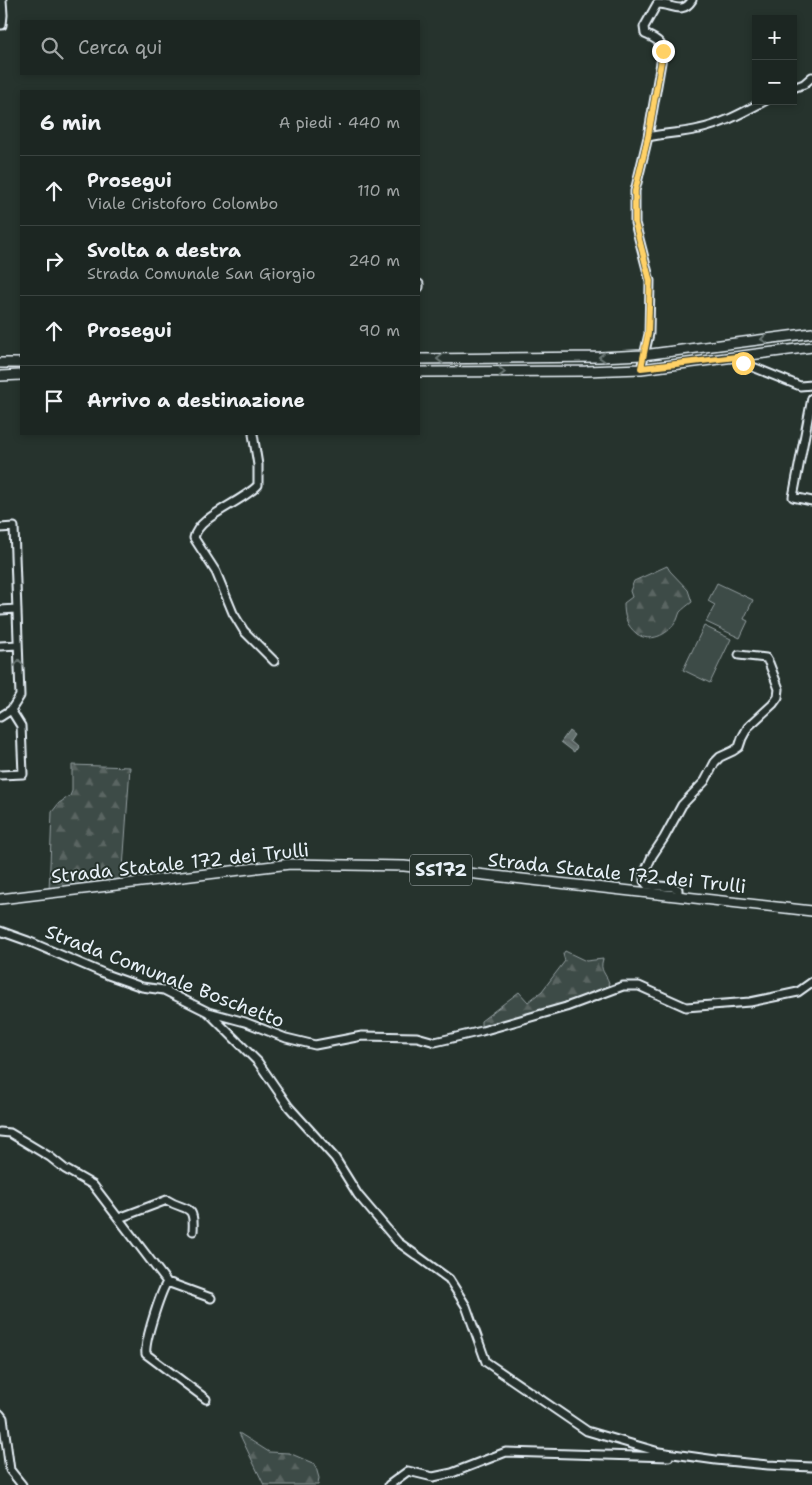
<!DOCTYPE html>
<html lang="it">
<head>
<meta charset="utf-8">
<style>
  body { margin:0; font-family:"Shantell Sans",sans-serif; background:#252e2a; color:#f1f3f6 }
  .controls { position:absolute; right:15px; top:15px; display:grid; overflow:hidden; border-radius:0px; box-shadow:0 2px 8px #0003 }
  .controls button { width:45px; height:45px; display:grid; place-items:center; padding:0; border:0; border-bottom:1px solid #3a4340; background:#1c2622; color:#f1f3f6; font:25px sans-serif }
  .stop { position:absolute; width:15px; height:15px; margin:-11px; border:4px solid #ffd166; border-radius:50%; background:#fff }
  .stop.end { background:#ffd166; border-color:#fff; box-shadow:0 1px 5px #0008 }
  .list { margin:0; padding:0; list-style:none }
  h2 { display:flex; justify-content:space-between; align-items:center; height:65px; margin:0; padding:0 20px; font-size:21px }
  h2 small { font-size:16px; font-weight:400; color:#a0a5a5 }
  .list li { display:grid; grid-template-columns:32px 1fr auto; gap:15px; align-items:center; box-sizing:border-box; height:70px; padding:0 20px; border-top:1px solid #3a4340 }
  .list b { display:block; font-size:19px; white-space:nowrap }
  .list p { margin:0; font-size:16px; white-space:nowrap; color:#a0a5a5 }
  .list em { font-size:16px; font-style:normal; color:#a0a5a5 }
  .icon { flex:none; width:28px; height:28px; fill:none; stroke:currentColor; stroke-width:2; stroke-linecap:round; stroke-linejoin:round }
  .map { position:relative; flex:none; width:812px; height:1485px; overflow:hidden }
  .search { position:absolute; background:#1c2622; box-shadow:0 2px 8px #0003; left:20px; top:20px; width:400px; height:55px; display:flex; align-items:center; gap:12px; box-sizing:border-box; padding:0 18px; border-radius:0px; color:#a0a5a5; font-size:19px }
  .panel { position:absolute; background:#1c2622; box-shadow:0 2px 8px #0003; left:20px; top:90px; width:400px; height:345px; border-radius:0px }
  .map>svg:first-child { display:block }
  .forest { fill:url(#forest-firs); stroke:#939ea0 }
  .green { fill:#3e4b47; stroke:#939ea0 }
  .water { fill:url(#water-waves); stroke:#98a3a5 }
  .lines { fill:none; stroke-linecap:round; stroke-linejoin:round }
  .minor-casing { stroke:#e8f1f8; stroke-width:11 }
  .major-casing { stroke:#e8f1f8; stroke-width:12 }
  .minor { stroke:#26332d; stroke-width:7 }
  .major { stroke:#26332d; stroke-width:9 }
  .oneway { stroke:#6a7674 }
  .route { stroke:#ffd166; stroke-width:6 }
  .labels { text-anchor:middle; dominant-baseline:central; stroke-width:4; stroke-linejoin:round; paint-order:stroke }
  .shield { fill:#26332d; stroke:#aeb8bb; stroke-width:1 }
  .shield-label { font-size:18px; font-weight:bold; fill:#e8f1f8 }
  .street-label { font-size:19px; fill:#e8f1f8; stroke:#26332d }
</style>
</head>
<body>
<div class="map">
<svg width="812" height="1485" viewBox="0 0 812 1485">
  <defs>
    <pattern id="forest-firs" width="22" height="20" patternUnits="userSpaceOnUse" patternTransform="scale(1.25)"><rect width="22" height="20" fill="#3e4b47"/><path d="M5 1l3.5 6h-7zM16 11l3.5 6h-7z" fill="#5a6562"/></pattern>
    <pattern id="water-waves" width="16" height="10" patternUnits="userSpaceOnUse" patternTransform="scale(1.25)"><rect width="16" height="10" fill="#636f6d"/><path d="M0 5q4-4 8 0t8 0" fill="none" stroke="#535a5a"/></pattern>
  </defs>
  <rect width="100%" height="100%" fill="#26332d"/>
  <filter id="ink" filterUnits="userSpaceOnUse"><feTurbulence type="fractalNoise" baseFrequency=".02" numOctaves="2"/><feDisplacementMap in="SourceGraphic" scale="10" xChannelSelector="R" yChannelSelector="G"/><feConvolveMatrix kernelMatrix="1 2 1 2 8 2 1 2 1" color-interpolation-filters="sRGB"/></filter>
  <g filter="url(#ink)">
    <path class="forest" d="M 667,566 L 670,571 L 688,590 L 692,602 C 688,605 683,609 680,612 C 678,616 678,620 675,623 C 667,635 650,643 637,634 C 626,625 624,616 624,603 L 632,597 L 630,591 L 634,581 Z
      M 72,765 L 130,767 L 122,883 L 49,891 L 52,812 L 59,803 L 70,796 L 72,791 Z
      M 565,951 L 586,961 L 603,959 C 599,971 606,973 609,983 L 607,988 L 510,1021 L 481,1029 L 481,1021 L 519,992 L 528,1002 L 542,991 L 565,961 L 563,954 Z
      M 239,1433 L 269,1452 L 289,1453 L 315,1464 L 319,1478 L 318,1485 L 264,1485 Z"/>
    <path class="green" d="M 717,583 L 753,600 L 744,619 L 748,621 L 740,638 L 706,622 L 715,605 L 708,601 Z
      M 704,626 L 731,639 L 710,683 L 683,670 Z"/>
    <path class="water" d="M 569,731 L 574,735 L 570,741 L 577,747 L 574,752 L 561,742 Z"/>
    <g class="lines">
      <defs>
        <path id="minor" d="M 0,25 L 2,25 L 3,15 L 2,0
          M 793,88 L 804,84 L 812,77
          M 648,137 C 665,133 683,133 699,129 C 723,124 744,112 765,101
          M 419,284 L 419,287
          M 736,357 L 743,363 L 800,386 L 812,385
          M 641,369 L 649,334 L 650,281 L 635,223 L 635,191 L 648,137 L 663,51 C 662,41 653,38 645,34 L 644,27 L 657,4 C 671,3 682,16 692,0
          M 812,398 L 793,497 L 812,501
          M 253,434 L 258,465 L 258,485 C 243,502 198,516 194,538 L 216,572 L 233,613 L 244,631 L 274,661
          M 0,528 L 14,527 L 20,696 L 11,710 L 0,717
          M 0,610 L 17,609
          M 0,646 L 18,645
          M 0,775 L 23,774 L 21,726 L 11,710
          M 678,896 L 678,889 L 672,887 L 647,885 L 644,881 L 644,874 L 652,856 L 664,838 L 682,805 L 705,781 L 715,762 L 720,757 L 733,751 L 739,747 L 742,738 L 748,727 L 773,704 L 778,697 L 779,689 L 769,663 L 766,658 L 739,655
          M 0,931 L 28,941 L 108,975 L 142,987 L 164,990 L 208,1012 L 245,1022 L 286,1038 L 315,1045 L 362,1036 L 417,1037 L 435,1042 L 482,1031 L 566,1007 L 623,986 L 639,986 L 686,1007 L 750,1002 L 798,992 L 812,982
          M 208,1012 L 258,1062 L 289,1107 L 335,1158 L 358,1195 L 398,1242 L 449,1279 L 466,1306 L 486,1362 L 587,1431 L 659,1452 L 716,1460 L 768,1465 L 812,1467
          M 0,1132 L 10,1133 L 50,1157 L 65,1169 L 93,1185 L 167,1282 C 160,1294 144,1342 146,1354 L 206,1399
          M 119,1218 L 167,1200 C 185,1212 195,1202 193,1231
          M 167,1282 L 211,1298
          M 0,1414 L 3,1418 L 10,1470 L 22,1485
          M 389,1485 L 408,1471 L 433,1477 L 452,1473 L 506,1452 L 669,1457"/>
        <path id="major" d="M 419,359 L 600,357 L 643,355 L 812,333
          M 0,363 L 21,363
          M 419,372 L 586,371 L 641,369 L 812,347
          M 0,376 L 21,375
          M 0,899 L 290,864 L 404,866 L 812,911"/>
      </defs>
      <use href="#minor" class="minor-casing"/>
      <use href="#major" class="major-casing"/>
      <use href="#minor" class="minor"/>
      <use href="#major" class="major"/>
    </g>
    <defs><path id="oneway-chevron" d="M-2-3.5L2.5 0L-2 3.5" fill="none" stroke-width="1.6" stroke-linecap="round" stroke-linejoin="round" transform="scale(1.25)"/></defs>
    <g class="oneway">
      <use href="#oneway-chevron" transform="translate(764 339) rotate(172)"/>
      <use href="#oneway-chevron" transform="translate(602 357) rotate(178)"/>
      <use href="#oneway-chevron" transform="translate(440 359) rotate(179)"/>
      <use href="#oneway-chevron" transform="translate(502 372)"/>
      <use href="#oneway-chevron" transform="translate(19 663) rotate(-92)"/>
    </g>
  </g>
  <g class="lines" filter="url(#ink)">
    <path class="route" d="M 663,51 L 648,137 L 635,191 L 635,223 L 650,281 L 648,334 L 641,368 L 736,357 L 743,363"/>
  </g>
  <g class="labels">
    <rect class="shield" x="410" y="854.5" width="62" height="31" rx="4"/>
    <g class="shield-label">
      <text x="441" y="870">SS172</text>
    </g>
    <g class="street-label">
      <text transform="translate(180 863) rotate(-6)">Strada Statale 172 dei Trulli</text>
      <text transform="translate(617 873) rotate(6)">Strada Statale 172 dei Trulli</text>
      <text transform="translate(165 976) rotate(21)">Strada Comunale Boschetto</text>
    </g>
  </g>
</svg>
<div class="controls">
<button>+</button>
<button>−</button>
</div>
<div class="stop" style="left:743px;top:363px"></div>
<div class="stop end" style="left:663px;top:51px"></div>
<div class="search"><svg class="icon" aria-label="search" viewBox="0 0 24 24"><circle cx="10" cy="10" r="6"/><path d="M15 15l6 6"/></svg>Cerca qui</div>
<section class="panel">
<h2>6 min<small>A piedi · 440 m</small></h2>
<ul class="list">
<li><svg class="icon" aria-label="ahead" viewBox="0 0 24 24"><path d="M12 20V5M6 11l6-6 6 6"/></svg><div><b>Prosegui</b><p>Viale Cristoforo Colombo</p></div><em>110 m</em></li>
<li><svg class="icon" aria-label="right" viewBox="0 0 24 24"><path d="M7 20v-9h11M14 6l5 5-5 5"/></svg><div><b>Svolta a destra</b><p>Strada Comunale San Giorgio</p></div><em>240 m</em></li>
<li><svg class="icon" aria-label="ahead" viewBox="0 0 24 24"><path d="M12 20V5M6 11l6-6 6 6"/></svg><div><b>Prosegui</b></div><em>90 m</em></li>
<li><svg class="icon" aria-label="arrive" viewBox="0 0 24 24"><path d="M6 21V4h12l-3 4 3 4H6"/></svg><div><b>Arrivo a destinazione</b></div></li>
</ul>
</section>
</div>
</body>
</html>
